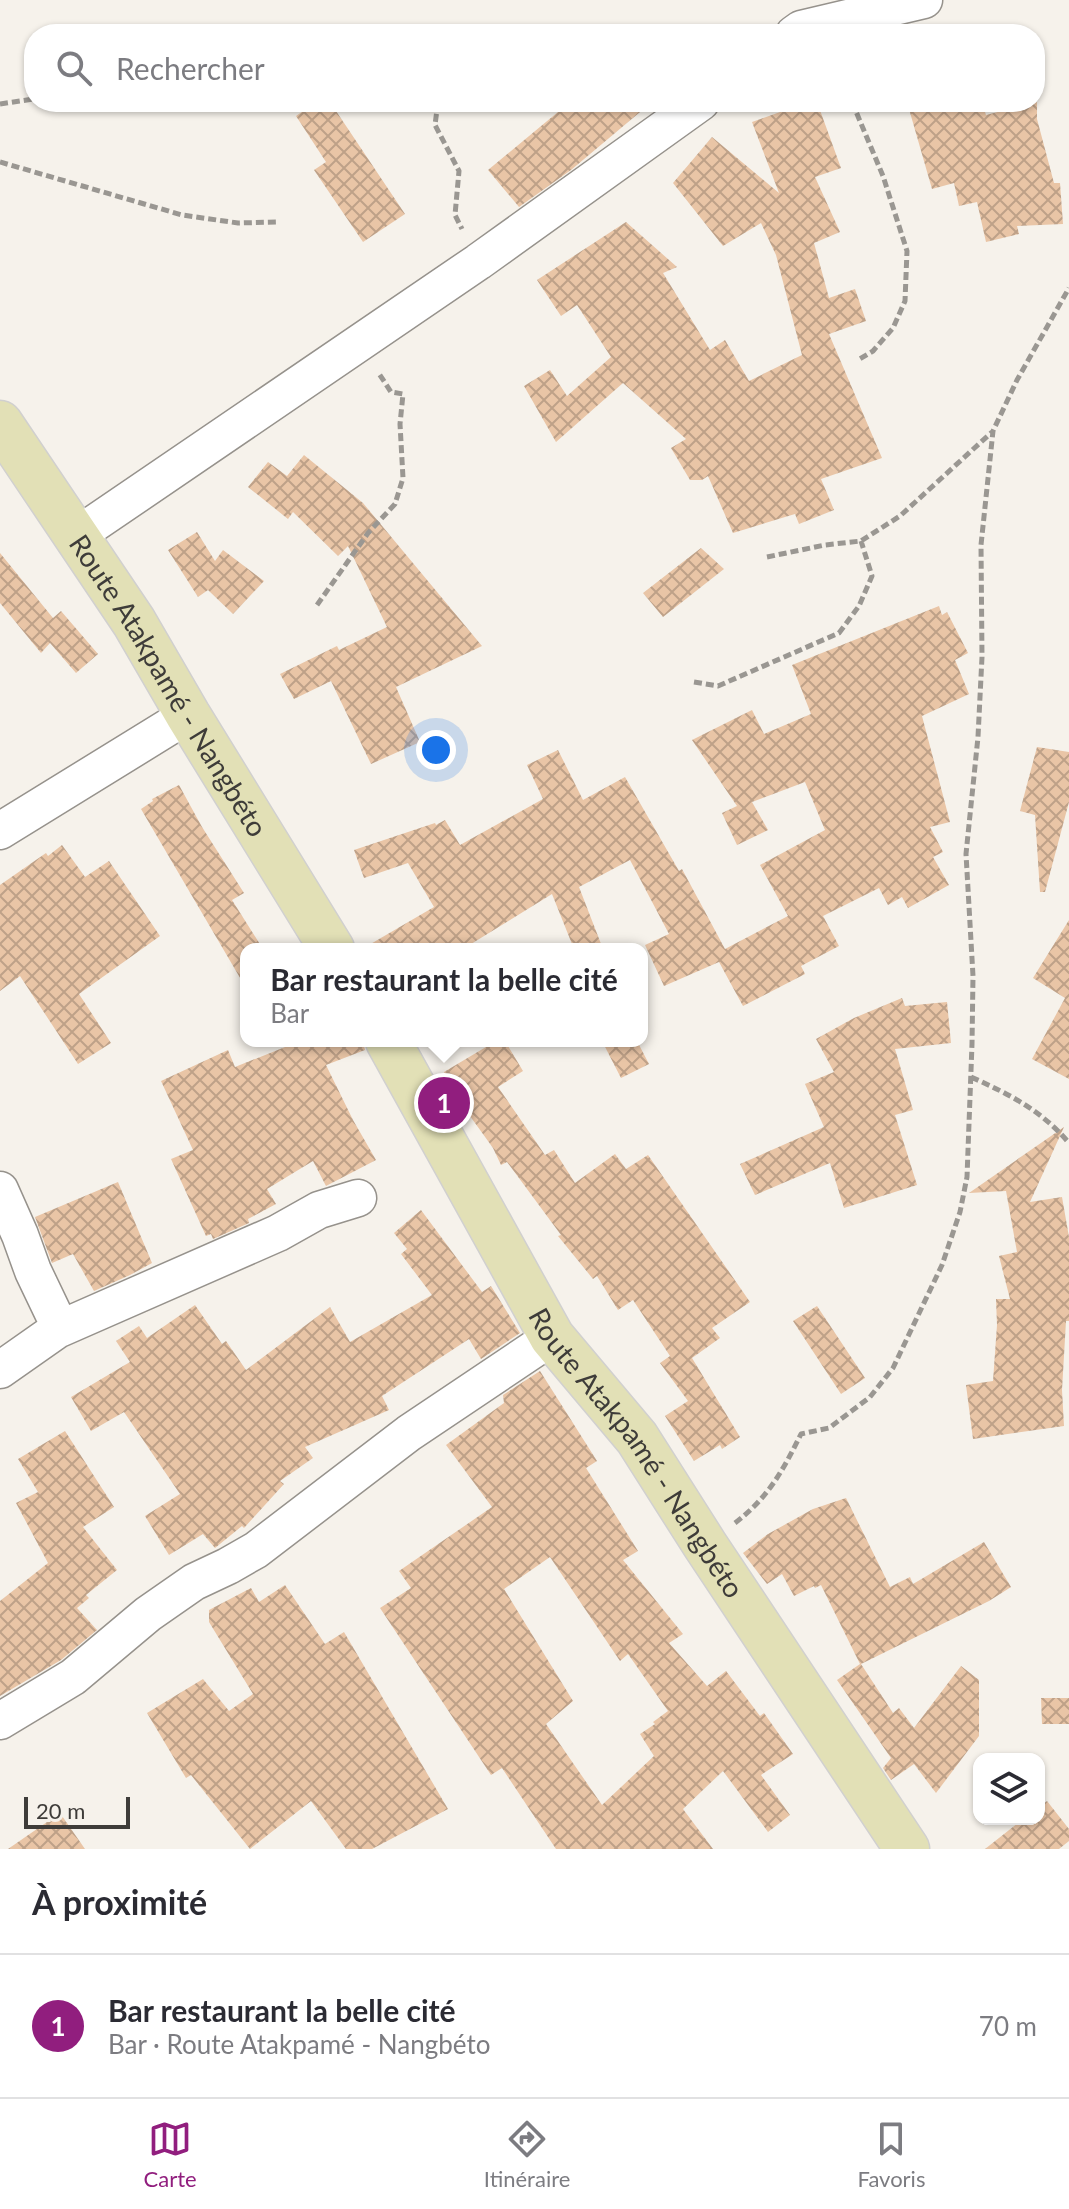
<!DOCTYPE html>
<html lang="fr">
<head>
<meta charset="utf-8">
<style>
  body { margin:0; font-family:Lato,sans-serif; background:#f7f7f7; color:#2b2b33 }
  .controls { position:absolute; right:24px; bottom:24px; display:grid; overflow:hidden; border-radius:16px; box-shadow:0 2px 6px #0004 }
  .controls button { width:72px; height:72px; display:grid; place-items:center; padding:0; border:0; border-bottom:2px solid #e1e1e2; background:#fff; color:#2b2b33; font:40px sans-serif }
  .scale { position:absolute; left:24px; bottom:20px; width:106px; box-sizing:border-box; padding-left:8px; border:4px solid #3e3c39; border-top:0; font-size:22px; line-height:28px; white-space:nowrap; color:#3e3c39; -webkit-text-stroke:6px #f6f2eb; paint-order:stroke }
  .you { position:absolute; left:436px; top:750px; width:28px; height:28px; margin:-20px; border:6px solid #fff; border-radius:50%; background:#1a73e8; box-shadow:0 0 0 12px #1a73e833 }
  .badge { display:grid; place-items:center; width:52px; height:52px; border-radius:50%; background:#911e7e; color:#fff; font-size:26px; font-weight:700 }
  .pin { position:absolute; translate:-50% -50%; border:4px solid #fff; box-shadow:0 2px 8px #0006 }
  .popup { position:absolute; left:240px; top:943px; width:408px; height:104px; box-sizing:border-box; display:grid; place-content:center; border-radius:16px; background:#fff; filter:drop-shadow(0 2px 6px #0005); font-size:26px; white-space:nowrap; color:#7c7c81 }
  .popup b { font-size:30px; color:#2b2b33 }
  .popup::after { content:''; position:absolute; left:50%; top:100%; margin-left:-16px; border:16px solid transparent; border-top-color:#fff }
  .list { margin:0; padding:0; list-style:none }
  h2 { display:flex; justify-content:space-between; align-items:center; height:104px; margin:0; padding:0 32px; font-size:34px }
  h2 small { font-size:26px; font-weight:400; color:#7c7c81 }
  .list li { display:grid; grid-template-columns:52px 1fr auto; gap:24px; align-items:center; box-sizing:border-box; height:144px; padding:0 32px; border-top:2px solid #e1e1e2 }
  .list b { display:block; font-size:30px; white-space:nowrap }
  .list p { margin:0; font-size:26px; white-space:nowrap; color:#7c7c81 }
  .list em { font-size:26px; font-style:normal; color:#7c7c81 }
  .icon { flex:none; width:44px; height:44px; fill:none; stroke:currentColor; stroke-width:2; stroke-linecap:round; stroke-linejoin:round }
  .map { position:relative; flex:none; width:1069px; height:1849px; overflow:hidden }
  .search { position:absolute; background:#fff; box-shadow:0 2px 6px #0004; left:24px; right:24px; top:24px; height:88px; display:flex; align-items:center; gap:20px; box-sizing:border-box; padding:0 28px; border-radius:32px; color:#7c7c81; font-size:30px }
  .sheet { height:248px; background:#fff }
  nav { display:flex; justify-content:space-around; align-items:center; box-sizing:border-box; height:112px; border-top:2px solid #e1e1e2; background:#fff; font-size:22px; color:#7c7c81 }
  nav a { display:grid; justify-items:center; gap:4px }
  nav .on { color:#911e7e }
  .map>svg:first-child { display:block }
  .building { fill:url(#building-cross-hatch); fill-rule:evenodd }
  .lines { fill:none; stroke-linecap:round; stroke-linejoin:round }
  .minor-casing { stroke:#96928c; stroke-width:39 }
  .major-casing { stroke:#d1d0cf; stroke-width:47 }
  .path { stroke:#9a9792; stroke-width:5; stroke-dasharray:8 4; stroke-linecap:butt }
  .minor { stroke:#fff; stroke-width:36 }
  .major { stroke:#e2e0b6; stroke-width:44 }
  .labels { text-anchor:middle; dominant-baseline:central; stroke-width:7; stroke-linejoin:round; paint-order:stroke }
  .street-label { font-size:28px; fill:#3e3c39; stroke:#f6f2eb }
</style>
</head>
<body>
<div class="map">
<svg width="1069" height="1849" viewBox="0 0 1069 1849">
  <defs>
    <pattern id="building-cross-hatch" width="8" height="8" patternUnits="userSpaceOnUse" patternTransform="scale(2)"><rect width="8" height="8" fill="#e9c5a6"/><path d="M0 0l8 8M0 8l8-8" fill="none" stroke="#bea188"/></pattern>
  </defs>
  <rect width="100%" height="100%" fill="#f6f2eb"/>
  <path class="building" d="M 316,102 L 330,102 L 405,214 L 363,242 L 314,170 L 326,162 L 296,116 Z
    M 570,102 L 652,102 L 571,170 L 519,207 L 488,170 Z
    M 808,102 L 817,102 L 841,168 L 815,177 L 840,232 L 814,243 L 829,298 L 855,289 L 866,321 L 829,334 L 882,458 L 821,479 L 834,510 L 799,524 L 795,514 L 733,533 L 708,476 L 702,480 L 690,480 L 671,448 L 686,439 L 623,383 L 556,442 L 524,386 L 550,370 L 567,396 L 611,357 L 577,305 L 561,316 L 537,280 L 626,222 L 677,267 L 663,273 L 710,350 L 725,340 L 749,381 L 802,355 L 776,255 L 761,223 L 723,246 L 673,183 L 712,137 L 779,193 L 752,122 Z
    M 907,102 L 982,102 L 986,115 L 1037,102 L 1037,119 L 1054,183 L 1060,183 L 1063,224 L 1017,226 L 1019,234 L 986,242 L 977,202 L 959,206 L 954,183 L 932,189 Z
    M 304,455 L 363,503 L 482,646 L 396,687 L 420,742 L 371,764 L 331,681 L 294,699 L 280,674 L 337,646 L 339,650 L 387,627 L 348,546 L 338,556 L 293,512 L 288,519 L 248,487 L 268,462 L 287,476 Z
    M 197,532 L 215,561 L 223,550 L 264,581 L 233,614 L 208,590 L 198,597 L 168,550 Z
    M 701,548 L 724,569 L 663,617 L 643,593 Z
    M 0,553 L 53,618 L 61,611 L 98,654 L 76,673 L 50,643 L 41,653 L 0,603 Z
    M 939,606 L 942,615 L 947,612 L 968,653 L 955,660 L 969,694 L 922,716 L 950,822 L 930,827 L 943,852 L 933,857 L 949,885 L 908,908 L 902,897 L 888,905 L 879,888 L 823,916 L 839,946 L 801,966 L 805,974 L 743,1006 L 719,962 L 664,986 L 645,945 L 669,934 L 630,860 L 579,887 L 603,949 L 574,949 L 552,894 L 463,949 L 362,949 L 434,907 L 408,863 L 364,878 L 354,850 L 435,823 L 436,825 L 445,820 L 460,845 L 543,799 L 527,765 L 558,750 L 583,800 L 625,777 L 679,871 L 682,869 L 725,949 L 788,916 L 760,865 L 825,830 L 805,782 L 752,802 L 768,830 L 737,845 L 722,813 L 737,806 L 692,740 L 752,710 L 764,734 L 811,714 L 792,665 Z
    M 1037,747 L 1069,752 L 1069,802 L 1045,892 L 1040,892 L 1035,815 L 1020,811 Z
    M 179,785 L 202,827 L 244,893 L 232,900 L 263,949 L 246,949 L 246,988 L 141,809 L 153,801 L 152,799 Z
    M 62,845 L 85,877 L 109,861 L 160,936 L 79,994 L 111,1043 L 78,1064 L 20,976 L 0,991 L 0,885 L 46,853 L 48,856 Z
    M 1069,920 L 1069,1079 L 1032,1059 L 1065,998 L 1033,978 Z
    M 902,998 L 905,1006 L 947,1002 L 951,1043 L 895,1049 L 913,1110 L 895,1115 L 917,1185 L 844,1208 L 830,1163 L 755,1195 L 740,1164 L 824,1127 L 805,1084 L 834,1072 L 816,1039 L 854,1018 Z
    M 300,1041 L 363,1041 L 365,1050 L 326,1065 L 353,1120 L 376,1160 L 326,1186 L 313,1161 L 267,1189 L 276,1204 L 248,1219 L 249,1223 L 213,1239 L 211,1234 L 206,1236 L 171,1159 L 193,1150 L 161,1081 L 228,1050 L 235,1067 Z
    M 496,1041 L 505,1041 L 523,1071 L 498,1087 L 545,1155 L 554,1150 L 575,1183 L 615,1154 L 626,1169 L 648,1155 L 750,1302 L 712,1328 L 720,1338 L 692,1358 L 740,1437 L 722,1449 L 720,1445 L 694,1461 L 665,1416 L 688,1401 L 660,1363 L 670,1356 L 633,1300 L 618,1310 L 597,1276 L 593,1279 L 558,1236 L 561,1235 L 507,1162 L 501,1165 L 493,1148 L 452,1091 L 444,1072 Z
    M 602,1041 L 637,1041 L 649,1064 L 621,1078 Z
    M 1064,1127 L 1030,1202 L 1062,1197 L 1069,1237 L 1069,1321 L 1066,1321 L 1062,1390 L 1064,1426 L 973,1439 L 966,1385 L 993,1381 L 997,1325 L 996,1299 L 1010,1299 L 999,1256 L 1017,1252 L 1006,1191 L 969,1193 Z
    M 118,1182 L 152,1263 L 130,1275 L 94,1291 L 73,1254 L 52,1263 L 35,1217 Z
    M 421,1210 L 482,1292 L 491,1286 L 520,1333 L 481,1359 L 469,1339 L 382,1396 L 389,1410 L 305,1447 L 313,1458 L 280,1481 L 284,1484 L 244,1528 L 242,1526 L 215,1548 L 203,1534 L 169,1555 L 145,1516 L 180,1494 L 124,1412 L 91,1431 L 71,1397 L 130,1362 L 116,1341 L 139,1326 L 147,1338 L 195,1305 L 222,1344 L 226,1341 L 246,1370 L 330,1307 L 350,1342 L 432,1295 L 401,1254 L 407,1249 L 394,1233 Z
    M 817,1306 L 865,1378 L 841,1394 L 793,1321 Z
    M 540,1371 L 597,1461 L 586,1468 L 638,1551 L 623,1560 L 683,1634 L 669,1643 L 707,1686 L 726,1671 L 760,1716 L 764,1713 L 793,1754 L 761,1775 L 790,1815 L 768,1832 L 723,1771 L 683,1809 L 713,1849 L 556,1849 L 502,1768 L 491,1775 L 380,1608 L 411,1588 L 399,1571 L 492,1507 L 446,1445 L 504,1403 L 503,1395 ZM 550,1557 L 620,1661 L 628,1654 L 668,1711 L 653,1722 L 655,1724 L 640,1734 L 654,1756 L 602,1805 L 546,1724 L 573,1701 L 504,1589 Z
    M 65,1431 L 114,1507 L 83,1527 L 117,1570 L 86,1595 L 89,1598 L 77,1608 L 97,1630 L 61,1660 L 0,1696 L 0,1601 L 48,1563 L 16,1503 L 38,1492 L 18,1459 Z
    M 846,1498 L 890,1587 L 910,1577 L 913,1584 L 984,1542 L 1011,1587 L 989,1601 L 861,1664 L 893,1713 L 899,1708 L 914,1728 L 961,1666 L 979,1680 L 979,1736 L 936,1793 L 914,1764 L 891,1780 L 883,1768 L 891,1758 L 837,1680 L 860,1664 L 821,1585 L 815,1588 L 814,1586 L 794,1596 L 782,1574 L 767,1584 L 743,1553 L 768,1534 L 813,1509 Z
    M 285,1585 L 325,1644 L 344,1632 L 448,1809 L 372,1849 L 346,1849 L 311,1801 L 250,1849 L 191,1775 L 186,1778 L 147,1713 L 203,1679 L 229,1711 L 253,1694 L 209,1622 L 209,1610 L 251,1588 L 259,1602 Z
    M 1041,1698 L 1069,1698 L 1069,1724 L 1042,1724 Z
    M 1047,1801 L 1069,1829 L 1069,1841 L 1059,1849 L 985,1849 L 1023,1819 L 1039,1819 L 1039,1807 Z
    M 60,1813 L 85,1849 L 8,1849 Z"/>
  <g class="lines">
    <defs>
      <path id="minor" d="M 794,34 L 801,29 L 924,0
        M 76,536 L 478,262 L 701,102
        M 0,831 L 188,715
        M 0,1190 L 20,1235 L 33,1271 L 55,1317 L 57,1330
        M 0,1370 L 57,1330 L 278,1233 L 319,1210 L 358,1198
        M 0,1721 L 73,1677 L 148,1614 L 194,1582 L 228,1566 L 256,1550 L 409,1433 L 552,1337"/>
      <g id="major">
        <path id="s1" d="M 0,423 L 134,622 L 188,715 L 332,949"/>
        <path id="s2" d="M 388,1041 L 552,1337 L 637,1438 L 705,1545 L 907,1849"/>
      </g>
    </defs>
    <use href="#minor" class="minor-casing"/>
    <use href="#major" class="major-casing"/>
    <path class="path" d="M 438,102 L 435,125 L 459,171 L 455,215 L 462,229
      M 852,102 L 883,176 L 907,251 L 905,301 L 893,328 L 873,351 L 858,360
      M 0,104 L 34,99
      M 0,162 L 182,215 L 238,223 L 277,222
      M 767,557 L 825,545 L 861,541 L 900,516 L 992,432
      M 317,605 L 368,533 L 395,504 L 403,478 L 400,424 L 403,394 L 391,392 L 378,372
      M 694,682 L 718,686 L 839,633 L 859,606 L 872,576 L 861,541
      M 971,1077 C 1009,1094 1041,1110 1069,1143
      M 735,1523 C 769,1497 783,1470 801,1434 L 829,1428 L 870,1397 L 893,1368 L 942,1265 L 960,1212 L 967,1177 L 972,1044 L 973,976 L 966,854 L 978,737 L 982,657 L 981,545 L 993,431 L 1017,380 L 1069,288"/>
    <use href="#minor" class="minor"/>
    <use href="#major" class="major"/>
  </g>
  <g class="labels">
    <g class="street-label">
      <text stroke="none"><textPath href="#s1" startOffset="312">Route Atakpamé - Nangbéto</textPath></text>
      <text stroke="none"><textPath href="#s2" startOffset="482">Route Atakpamé - Nangbéto</textPath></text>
    </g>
  </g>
</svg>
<div class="controls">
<button><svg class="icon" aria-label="layers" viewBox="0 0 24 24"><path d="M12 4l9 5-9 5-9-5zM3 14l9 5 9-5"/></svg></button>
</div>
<div class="scale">20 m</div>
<div class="you"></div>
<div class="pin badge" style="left:444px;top:1103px">1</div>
<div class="popup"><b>Bar restaurant la belle cité</b>Bar</div>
<div class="search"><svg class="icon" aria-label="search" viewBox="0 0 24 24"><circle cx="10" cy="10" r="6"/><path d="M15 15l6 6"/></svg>Rechercher</div>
</div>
<section class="sheet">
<h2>À proximité<small></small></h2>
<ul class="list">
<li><span class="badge">1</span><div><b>Bar restaurant la belle cité</b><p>Bar · Route Atakpamé - Nangbéto</p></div><em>70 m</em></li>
</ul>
</section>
<nav>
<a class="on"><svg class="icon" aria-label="map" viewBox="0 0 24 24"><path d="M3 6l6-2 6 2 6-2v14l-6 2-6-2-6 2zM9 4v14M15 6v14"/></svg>Carte</a>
<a><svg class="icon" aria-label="directions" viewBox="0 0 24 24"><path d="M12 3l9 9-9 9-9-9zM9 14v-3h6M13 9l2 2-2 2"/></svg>Itinéraire</a>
<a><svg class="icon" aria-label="saved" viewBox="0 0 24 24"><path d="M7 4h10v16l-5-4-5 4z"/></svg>Favoris</a>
</nav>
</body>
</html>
